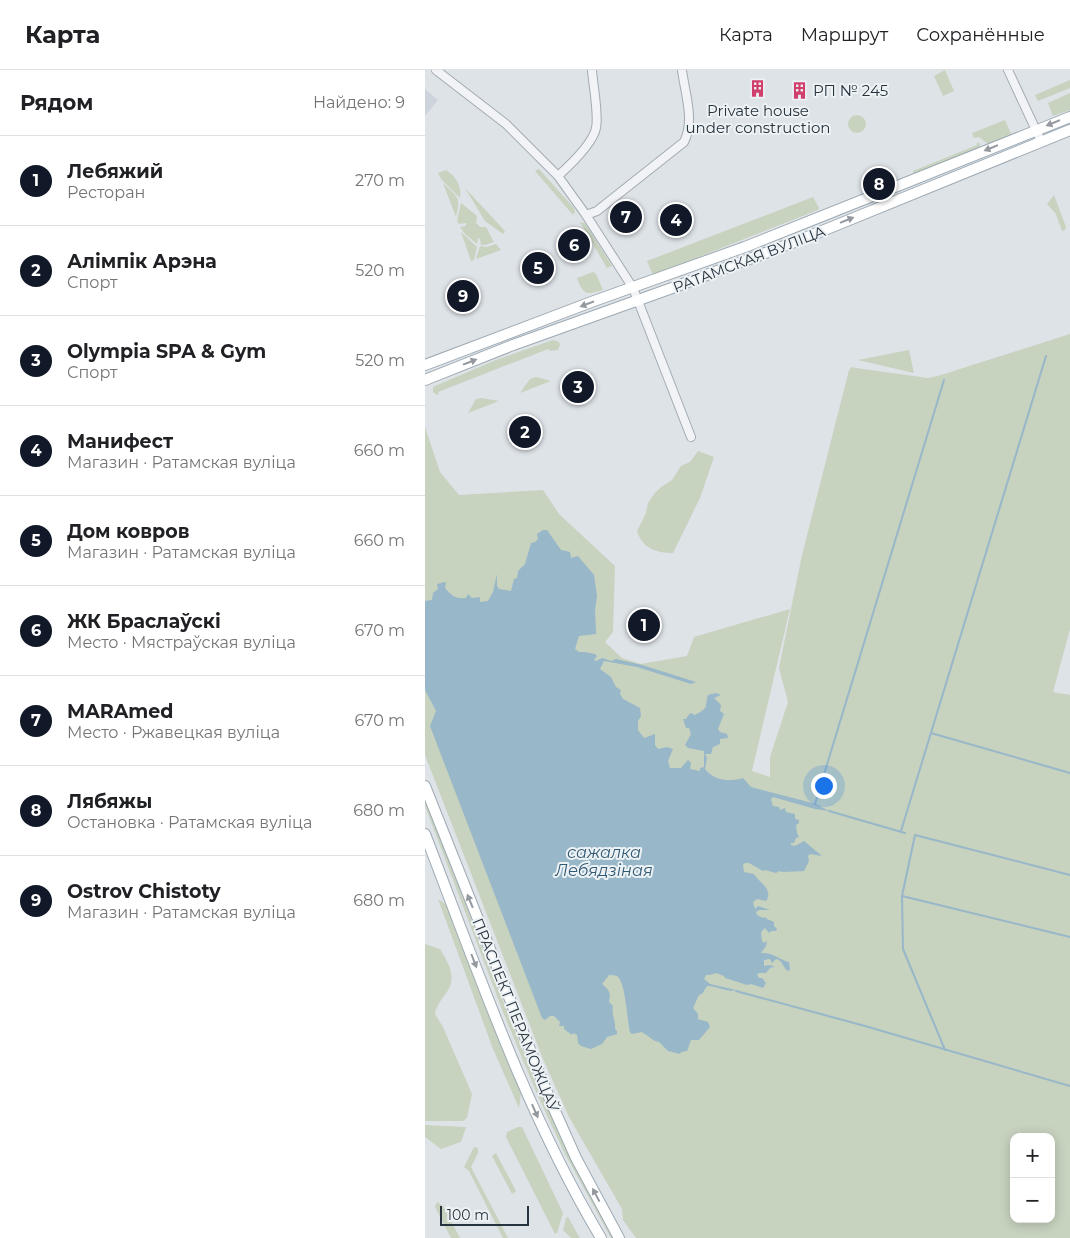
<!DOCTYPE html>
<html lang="ru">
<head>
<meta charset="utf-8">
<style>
  body { margin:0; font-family:Montserrat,sans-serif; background:#f2f2f2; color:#202124 }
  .controls { position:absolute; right:15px; bottom:15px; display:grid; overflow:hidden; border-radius:10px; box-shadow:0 2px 12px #0003 }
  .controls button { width:45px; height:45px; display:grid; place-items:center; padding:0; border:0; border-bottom:1px solid #e0e0e0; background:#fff; color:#202124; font:25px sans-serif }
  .scale { position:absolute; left:15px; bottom:12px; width:89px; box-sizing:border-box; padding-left:5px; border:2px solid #27333f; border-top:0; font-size:14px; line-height:18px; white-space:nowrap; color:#27333f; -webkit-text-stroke:4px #edf2f5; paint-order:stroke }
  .you { position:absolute; left:398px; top:715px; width:18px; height:18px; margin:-12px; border:4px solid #fff; border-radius:50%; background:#1a73e8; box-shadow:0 0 0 8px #1a73e833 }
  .badge { display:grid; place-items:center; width:32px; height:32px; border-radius:50%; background:#111827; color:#fff; font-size:16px; font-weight:700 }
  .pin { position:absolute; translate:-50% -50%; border:2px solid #fff; box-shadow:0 1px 5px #0006 }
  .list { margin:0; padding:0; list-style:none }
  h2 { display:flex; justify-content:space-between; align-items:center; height:65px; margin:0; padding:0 20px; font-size:21px }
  h2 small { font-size:16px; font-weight:400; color:#757577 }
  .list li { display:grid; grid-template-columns:32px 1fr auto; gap:15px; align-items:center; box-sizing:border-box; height:90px; padding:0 20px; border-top:1px solid #e0e0e0 }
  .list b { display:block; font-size:19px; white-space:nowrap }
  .list p { margin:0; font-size:16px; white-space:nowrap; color:#757577 }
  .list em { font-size:16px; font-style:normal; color:#757577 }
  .map { position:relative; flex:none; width:645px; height:1168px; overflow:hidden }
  header { display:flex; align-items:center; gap:30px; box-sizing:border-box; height:70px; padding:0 25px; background:#fff; border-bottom:1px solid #e0e0e0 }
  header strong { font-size:24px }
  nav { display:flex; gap:28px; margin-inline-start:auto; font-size:18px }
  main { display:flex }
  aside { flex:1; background:#fff }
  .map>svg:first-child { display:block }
  .built { fill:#ccd3da }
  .green { fill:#c7d2bf; fill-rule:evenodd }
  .water { fill:#98b7c9 }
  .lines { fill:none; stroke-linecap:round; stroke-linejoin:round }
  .stream { stroke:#98b7c9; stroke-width:2 }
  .minor-casing { stroke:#a3abb2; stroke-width:10 }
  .major-casing { stroke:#9daab4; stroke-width:12 }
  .minor { stroke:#f1f3f6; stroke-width:8 }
  .major { stroke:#fff; stroke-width:10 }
  .oneway { fill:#93999f }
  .labels { text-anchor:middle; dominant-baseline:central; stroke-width:4; stroke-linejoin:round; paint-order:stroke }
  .poi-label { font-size:15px; fill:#27333f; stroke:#edf2f5; text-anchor:start }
  .street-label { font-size:15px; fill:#27333f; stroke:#edf2f5 }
  .water-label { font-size:16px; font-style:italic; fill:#315973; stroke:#edf2f5 }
</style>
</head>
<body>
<header>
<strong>Карта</strong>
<nav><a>Карта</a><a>Маршрут</a><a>Сохранённые</a></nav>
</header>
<main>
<aside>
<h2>Рядом<small>Найдено: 9</small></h2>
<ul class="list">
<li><span class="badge">1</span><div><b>Лебяжий</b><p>Ресторан</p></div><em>270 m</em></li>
<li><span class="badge">2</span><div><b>Алімпік Арэна</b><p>Спорт</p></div><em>520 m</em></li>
<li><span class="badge">3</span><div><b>Olympia SPA &amp; Gym</b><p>Спорт</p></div><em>520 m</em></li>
<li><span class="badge">4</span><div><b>Манифест</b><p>Магазин · Ратамская вуліца</p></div><em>660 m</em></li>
<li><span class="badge">5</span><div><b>Дом ковров</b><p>Магазин · Ратамская вуліца</p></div><em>660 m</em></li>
<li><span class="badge">6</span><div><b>ЖК Браслаўскі</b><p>Место · Мястраўская вуліца</p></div><em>670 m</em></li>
<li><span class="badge">7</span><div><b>MARAmed</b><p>Место · Ржавецкая вуліца</p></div><em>670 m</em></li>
<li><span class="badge">8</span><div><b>Лябяжы</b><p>Остановка · Ратамская вуліца</p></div><em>680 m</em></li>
<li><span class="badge">9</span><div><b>Ostrov Chistoty</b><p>Магазин · Ратамская вуліца</p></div><em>680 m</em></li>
</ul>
</aside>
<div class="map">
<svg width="645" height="1168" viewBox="0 0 645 1168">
  <rect width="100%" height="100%" fill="#dee3e8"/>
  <path class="built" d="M 0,19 L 13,30 L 0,46 Z"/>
  <path class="green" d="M 520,0 L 529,21 L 518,26 L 509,6 Z
    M 645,10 L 645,18 L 613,31 L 610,25 Z
    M 645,23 L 645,40 L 628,46 L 623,33 Z
    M423 54a9 9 0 1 1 18 0a9 9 0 1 1-18 0Z
    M 580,50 L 586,64 L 563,74 L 554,67 L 549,68 L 547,63 Z
    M 552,72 L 555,74 L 554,78 L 488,104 L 488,101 L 552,75 Z
    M 114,99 L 149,138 L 150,142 L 148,145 L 110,101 Z
    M 21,100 C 31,106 37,117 35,128 L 16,109 L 13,103 Z
    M 18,113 C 33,128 36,126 31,147 Z
    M 40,118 L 80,161 L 78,164 L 60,151 Z
    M 629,125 L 641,157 L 640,160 L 637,161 L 631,144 L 622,134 Z
    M 388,127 L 394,138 L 393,140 L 228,205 L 222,191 Z
    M 36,133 L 52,146 L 51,153 L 55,157 L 61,157 L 69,172 L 60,175 L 56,175 L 55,169 L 53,168 L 52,174 L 40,164 L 35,157 L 41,156 L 41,153 L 34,154 L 32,151 Z
    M 155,152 L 160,153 L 187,196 L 182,198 Z
    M 36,162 L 52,177 L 49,190 L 46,191 Z
    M 71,174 L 76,180 L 51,189 L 55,176 L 62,177 Z
    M 168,202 L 171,204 L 178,220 C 161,225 158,225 152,208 Z
    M 645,264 L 645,559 L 628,622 L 645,625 L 645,1168 L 211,1168 L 198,1150 L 197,1139 L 144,1047 L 118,989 L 0,685 L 0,357 L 15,402 L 34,425 L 118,420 L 134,444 L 190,496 L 188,562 L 180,572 L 197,588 L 216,594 L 262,586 L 269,567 L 365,539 L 327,701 L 345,707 L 345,687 L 363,632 L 354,598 L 377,485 L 424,300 L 427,297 L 431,298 L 503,308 L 516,305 ZM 589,1067 L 626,1067 L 626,1149 L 589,1149 Z
    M 128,270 L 134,272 L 135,275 L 133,280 L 125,281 L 123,279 L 13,322 L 14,324 L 12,325 L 8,322 L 8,317 L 10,316 L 71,290 Z
    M 484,280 L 489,303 L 433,290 Z
    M 111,307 L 126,311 L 95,323 L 105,309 Z
    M 56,328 L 74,331 L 43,343 L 51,329 Z
    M 273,381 L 289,387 L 275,428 L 248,483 C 231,483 217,478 212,461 L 221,443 L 223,433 L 229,424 L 236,417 L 247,410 L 256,396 L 265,392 Z
    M 0,726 L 66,901 L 116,1025 L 142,1079 L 190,1168 L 186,1168 L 140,1084 L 112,1024 L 78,942 L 0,736 Z
    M 13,829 L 25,837 L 96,1024 L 94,1038 L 68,979 Z
    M 0,874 L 15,879 C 25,895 33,910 19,926 C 15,932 11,937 10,944 L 18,957 L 47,1024 L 42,1048 L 38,1051 L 0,1051 Z
    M 0,1055 L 41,1057 L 36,1072 L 16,1079 L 0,1067 Z
    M 93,1057 L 97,1057 L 138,1143 L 132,1163 L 130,1164 L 81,1067 L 82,1062 Z
    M 49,1077 L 53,1078 L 53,1083 L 46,1097 L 83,1168 L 78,1168 L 44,1101 L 39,1097 Z
    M 71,1083 L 91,1121 L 87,1124 L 67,1086 Z
    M 12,1132 L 18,1136 L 35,1168 L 26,1168 L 10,1137 Z
    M 143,1147 L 155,1168 L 146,1168 L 138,1160 L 141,1148 Z"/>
  <path class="water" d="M 118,460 L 122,460 L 136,480 L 145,482 L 146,488 L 153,486 L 169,505 L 172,526 L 170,540 L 171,563 L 171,564 L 154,566 L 150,579 L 154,582 L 160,582 L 170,584 L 172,586 L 169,590 L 171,591 L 177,588 L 186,591 L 191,589 L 217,595 L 271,612 L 266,614 L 212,597 L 179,591 L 175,599 L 186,607 L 191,617 L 196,620 L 195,624 L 198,629 L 215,638 L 216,646 L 213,651 L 213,660 L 219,668 L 230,664 L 230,675 L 233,679 L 242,677 L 248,679 L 243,691 L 245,698 L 256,698 L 263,690 L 266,693 L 265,699 L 275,701 L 275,698 L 279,697 L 279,681 L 263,678 L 260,675 L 266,664 L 264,658 L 261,658 L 258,649 L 261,649 L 265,643 L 270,645 C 285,637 279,638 283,625 L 291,623 L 296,625 L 289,628 L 296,635 L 295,641 L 299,644 L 293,659 L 295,662 L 302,664 L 303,668 L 295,669 L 295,674 L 288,677 L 286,684 L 280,684 L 282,688 L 280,699 C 289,711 305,712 318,708 L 326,717 L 391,734 L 404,741 L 390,739 L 348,727 L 346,729 L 348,736 L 354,737 L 355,740 L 360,738 L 361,742 L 370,744 L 370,749 L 374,750 L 374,753 L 371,755 L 372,763 L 374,767 L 371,768 L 369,773 L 366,773 L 366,775 L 370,776 L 379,771 L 397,786 L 385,784 L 383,786 L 384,791 L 379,801 L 357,802 L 354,801 L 351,803 L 340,800 L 338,801 L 324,793 L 320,793 L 318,795 L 319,802 L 329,804 C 334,813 349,819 341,831 L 332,829 L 328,832 L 330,839 L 333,836 L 345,840 L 334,840 L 331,842 L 332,845 L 338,848 L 340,847 L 342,849 L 349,852 L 349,856 L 352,859 L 351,861 L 346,861 L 344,863 L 340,858 L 336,862 L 337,871 L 339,873 L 342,871 L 341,876 L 336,883 C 348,882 353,889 364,892 L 365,900 L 363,901 C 357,897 358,890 351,889 L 347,893 L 345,889 L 339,890 L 339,896 L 345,895 L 348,896 L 349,898 L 346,897 L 341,903 L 334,903 L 332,905 L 334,908 L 337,908 L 341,913 L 338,918 L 326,914 L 322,915 L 300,908 L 299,906 L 291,903 L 285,905 L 281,905 L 279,909 L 285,914 L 311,920 C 302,923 291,915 282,916 L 277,924 L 274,925 L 268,938 L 273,944 L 273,949 L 283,952 L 285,957 L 274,970 L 266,970 L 262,981 L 256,982 L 255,984 L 243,981 L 234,972 L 230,971 L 217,962 L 207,964 L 205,962 C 202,951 201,912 192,906 C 190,905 186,905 184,905 L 177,914 C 184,920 186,922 184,932 L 188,936 C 186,945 191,951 190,959 L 192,961 L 192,964 L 182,967 L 177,974 L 166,979 L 156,976 L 153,973 L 152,965 L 148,963 L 147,965 L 139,959 L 139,956 L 134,956 L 135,952 L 129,946 L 125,946 L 120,950 L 117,948 L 5,656 L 11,641 L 0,620 L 0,531 L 7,530 L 8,523 L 13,519 L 12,514 L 20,512 L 21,513 L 20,518 C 27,526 30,529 41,528 L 43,524 L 47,528 L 55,527 L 55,532 L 63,531 L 68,522 L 72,504 L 72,516 L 74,519 L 86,521 L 89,509 L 92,508 L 93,501 L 100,494 L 106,473 L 110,472 L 113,469 L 112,464 Z"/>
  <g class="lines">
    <path class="stream" d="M 506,663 L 645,703
      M 390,734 L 519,310
      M 404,741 L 480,763
      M 476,761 L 621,286
      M 477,826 L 645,867
      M 311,921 L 440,956 L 645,1016
      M 520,980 L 478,879 L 477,826 L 490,765 L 645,805"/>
    <defs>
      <path id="minor" d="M 11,0 L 81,54 L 133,106 L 161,145 L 208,218 L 266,367
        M 583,0 L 616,71
        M 133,106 C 144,96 168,73 171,58 C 174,45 168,15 167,0
        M 161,145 L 172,141 L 259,72 C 270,50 260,24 257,0"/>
      <path id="major" d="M 0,295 L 169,231 L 320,177 L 645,47
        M 0,310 L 88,275 L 247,218 L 375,170 L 645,60
        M 0,716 L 125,1030 L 151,1088 L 194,1168
        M 0,764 C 53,901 100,1041 176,1168"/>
    </defs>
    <use href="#minor" class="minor-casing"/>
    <use href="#major" class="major-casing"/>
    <use href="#minor" class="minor"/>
    <use href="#major" class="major"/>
  </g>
  <defs><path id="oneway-solid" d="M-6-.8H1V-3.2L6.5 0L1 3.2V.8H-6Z" transform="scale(1.25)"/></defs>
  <g class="oneway">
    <use href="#oneway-solid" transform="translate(628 53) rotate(158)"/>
    <use href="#oneway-solid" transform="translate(566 78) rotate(158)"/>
    <use href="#oneway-solid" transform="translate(422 150) rotate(-22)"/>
    <use href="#oneway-solid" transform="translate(162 234) rotate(159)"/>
    <use href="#oneway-solid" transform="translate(45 292) rotate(-21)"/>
    <use href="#oneway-solid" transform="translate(45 831) rotate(-112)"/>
    <use href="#oneway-solid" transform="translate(49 891) rotate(69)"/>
    <use href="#oneway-solid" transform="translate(110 1041) rotate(66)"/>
    <use href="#oneway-solid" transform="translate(171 1125) rotate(-118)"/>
  </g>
  <defs>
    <symbol id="building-bare" viewBox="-9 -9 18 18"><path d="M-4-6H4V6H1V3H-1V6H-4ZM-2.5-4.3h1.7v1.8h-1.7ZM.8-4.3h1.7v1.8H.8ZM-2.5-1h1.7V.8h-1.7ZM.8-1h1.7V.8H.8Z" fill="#d0406c" stroke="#edf2f5" stroke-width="2.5" paint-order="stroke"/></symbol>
  </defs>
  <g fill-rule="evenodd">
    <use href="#building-bare" x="320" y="6" width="25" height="25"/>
    <use href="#building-bare" x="362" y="8" width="25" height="25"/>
  </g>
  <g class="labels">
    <g class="poi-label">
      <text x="388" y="20">РП № 245</text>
      <text x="333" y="40" text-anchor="middle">Private house<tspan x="333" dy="17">under construction</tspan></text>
    </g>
    <g class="street-label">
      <text transform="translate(324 189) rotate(-21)">РАТАМСКАЯ ВУЛІЦА</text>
      <text transform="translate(91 945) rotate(68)">ПРАСПЕКТ ПЕРАМОЖЦАЎ</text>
    </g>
    <g class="water-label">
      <text x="179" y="782">сажалка<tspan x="179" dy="18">Лебядзіная</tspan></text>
    </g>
  </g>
</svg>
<div class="controls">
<button>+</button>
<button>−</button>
</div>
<div class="scale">100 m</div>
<div class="you"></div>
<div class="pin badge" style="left:219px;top:555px">1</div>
<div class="pin badge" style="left:100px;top:362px">2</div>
<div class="pin badge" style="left:153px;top:317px">3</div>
<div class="pin badge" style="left:251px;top:150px">4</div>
<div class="pin badge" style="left:113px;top:198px">5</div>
<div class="pin badge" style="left:149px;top:175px">6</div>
<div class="pin badge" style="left:201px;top:147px">7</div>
<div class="pin badge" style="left:454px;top:114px">8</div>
<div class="pin badge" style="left:38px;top:226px">9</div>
</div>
</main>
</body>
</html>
